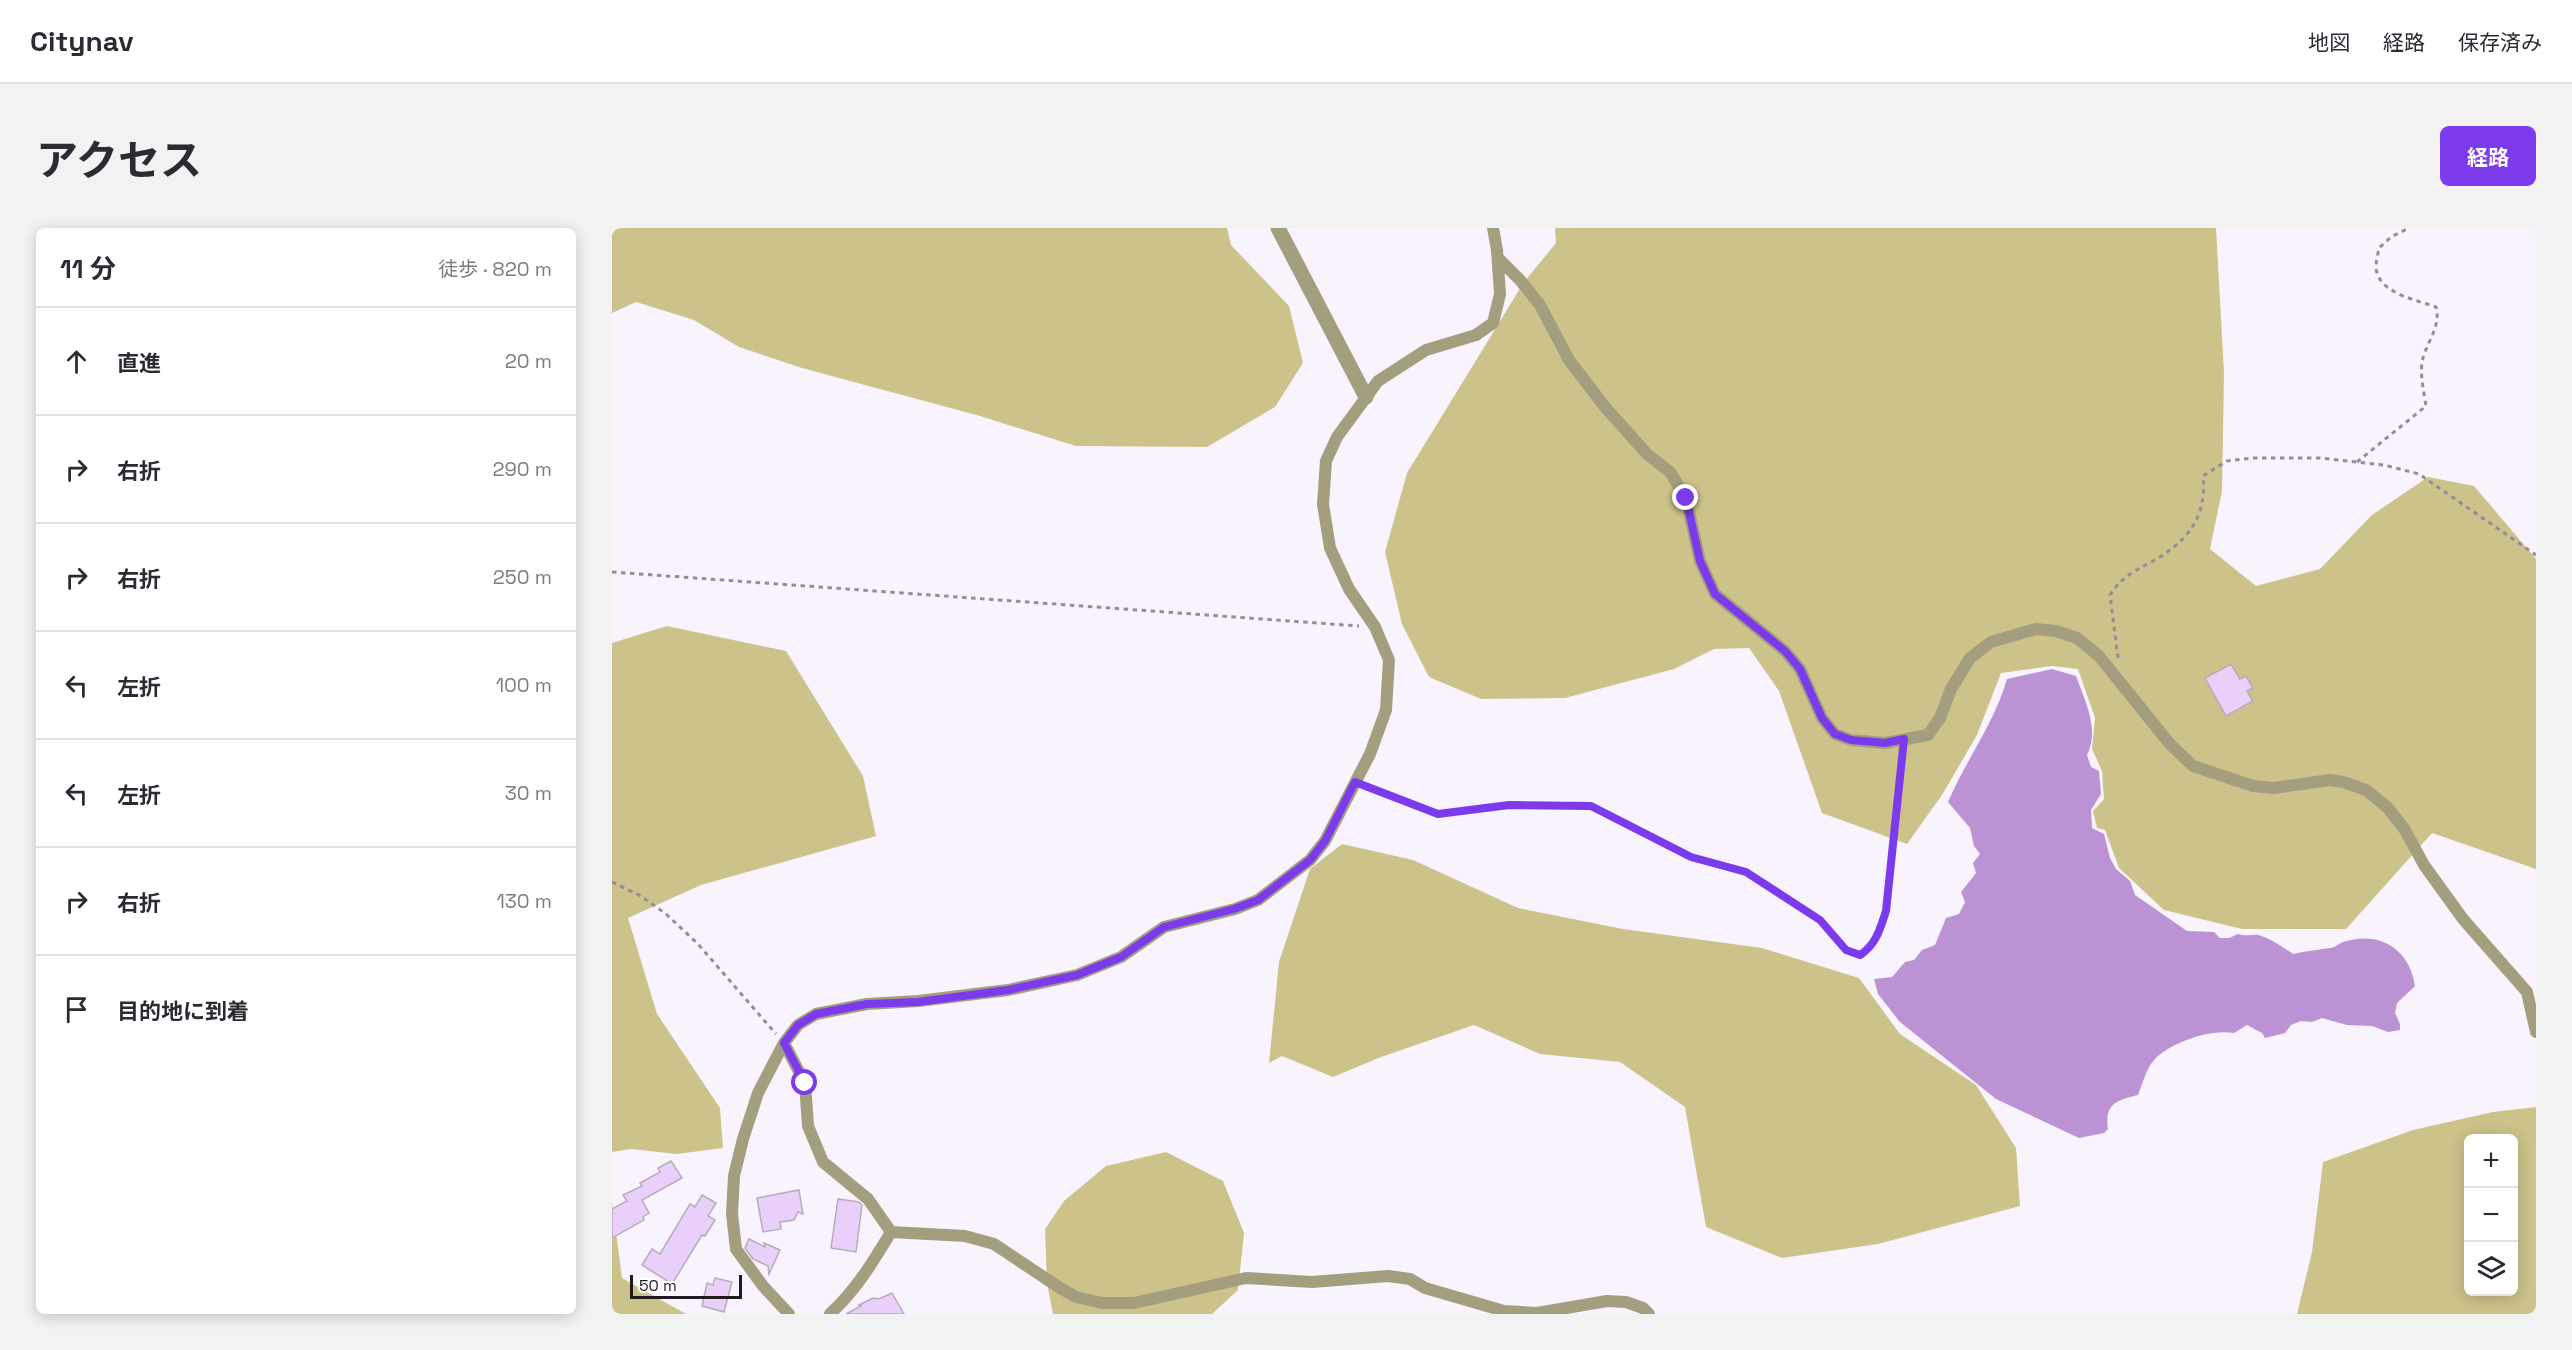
<!DOCTYPE html>
<html lang="ja">
<head>
<meta charset="utf-8">
<style>
  body { margin:0; font-family:"Space Grotesk","Noto Sans JP",sans-serif; background:#f2f2f3; color:#2b2b33 }
  .controls { position:absolute; right:18px; bottom:18px; display:grid; overflow:hidden; border-radius:9px; box-shadow:0 3px 15px #0003 }
  .controls button { width:54px; height:54px; display:grid; place-items:center; padding:0; border:0; border-bottom:2px solid #e1e1e2; background:#fff; color:#2b2b33; font:30px sans-serif }
  .scale { position:absolute; left:18px; bottom:15px; width:112px; box-sizing:border-box; padding-left:6px; border:3px solid #1e1a20; border-top:0; font-size:16px; line-height:21px; white-space:nowrap; color:#1e1a20; -webkit-text-stroke:4px #fff; paint-order:stroke }
  .stop { position:absolute; width:18px; height:18px; margin:-14px; border:4px solid #7c3aed; border-radius:50%; background:#fff }
  .stop.end { background:#7c3aed; border-color:#fff; box-shadow:0 2px 6px #0008 }
  .list { margin:0; padding:0; list-style:none }
  h2 { display:flex; justify-content:space-between; align-items:center; height:78px; margin:0; padding:0 24px; font-size:26px }
  h2 small { font-size:20px; font-weight:400; color:#7c7c81 }
  .list li { display:grid; grid-template-columns:39px 1fr auto; gap:18px; align-items:center; box-sizing:border-box; height:108px; padding:0 24px; border-top:2px solid #e1e1e2 }
  .list b { display:block; font-size:22px; white-space:nowrap }
  .list em { font-size:20px; font-style:normal; color:#7c7c81 }
  .icon { flex:none; width:33px; height:33px; fill:none; stroke:currentColor; stroke-width:2; stroke-linecap:round; stroke-linejoin:round }
  .map { position:relative; flex:none; width:1924px; height:1086px; overflow:hidden; border-radius:9px }
  header { display:flex; align-items:center; gap:36px; box-sizing:border-box; height:84px; padding:0 30px; background:#fff; border-bottom:2px solid #e1e1e2 }
  header strong { font-size:28px }
  nav { display:flex; gap:33px; margin-inline-start:auto; font-size:21px }
  .intro { display:flex; align-items:center; justify-content:space-between; box-sizing:border-box; height:144px; padding:0 36px }
  h1 { margin:0; font-size:42px }
  .button { padding:15px 27px; border-radius:9px; background:#7c3aed; color:#fff; font-size:21px; font-weight:700 }
  main { display:flex; gap:36px; padding:0 36px }
  aside { flex:1; background:#fff; border-radius:9px; box-shadow:0 3px 15px #0003 }
  .map>svg:first-child { display:block }
  .green { fill:#ccc38a; fill-rule:evenodd }
  .water { fill:#bb92d4 }
  .building { fill:#e9d0fa; stroke:#b5abbb; stroke-width:1.5 }
  .lines { fill:none; stroke-linecap:round; stroke-linejoin:round }
  .path { stroke:#938e96; stroke-width:3; stroke-dasharray:4.5 4.5; stroke-linecap:butt }
  .minor { stroke:#a39e7d; stroke-width:12 }
  .tertiary { stroke:#a39e7d; stroke-width:15 }
  .route { stroke:#7c3aed; stroke-width:8 }
</style>
</head>
<body>
<header>
<strong>Citynav</strong>
<nav><a>地図</a><a>経路</a><a>保存済み</a></nav>
</header>
<div class="intro"><h1>アクセス</h1><a class="button">経路</a></div>
<main>
<aside>
<h2>11 分<small>徒歩 · 820 m</small></h2>
<ul class="list">
<li><svg class="icon" aria-label="ahead" viewBox="0 0 24 24"><path d="M12 20V5M6 11l6-6 6 6"/></svg><div><b>直進</b></div><em>20 m</em></li>
<li><svg class="icon" aria-label="right" viewBox="0 0 24 24"><path d="M7 20v-9h11M14 6l5 5-5 5"/></svg><div><b>右折</b></div><em>290 m</em></li>
<li><svg class="icon" aria-label="right" viewBox="0 0 24 24"><path d="M7 20v-9h11M14 6l5 5-5 5"/></svg><div><b>右折</b></div><em>250 m</em></li>
<li><svg class="icon" aria-label="left" viewBox="0 0 24 24"><path d="M17 20v-9H6M10 6l-5 5 5 5"/></svg><div><b>左折</b></div><em>100 m</em></li>
<li><svg class="icon" aria-label="left" viewBox="0 0 24 24"><path d="M17 20v-9H6M10 6l-5 5 5 5"/></svg><div><b>左折</b></div><em>30 m</em></li>
<li><svg class="icon" aria-label="right" viewBox="0 0 24 24"><path d="M7 20v-9h11M14 6l5 5-5 5"/></svg><div><b>右折</b></div><em>130 m</em></li>
<li><svg class="icon" aria-label="arrive" viewBox="0 0 24 24"><path d="M6 21V4h12l-3 4 3 4H6"/></svg><div><b>目的地に到着</b></div></li>
</ul>
</aside>
<div class="map">
<svg width="1924" height="1086" viewBox="0 0 1924 1086">
  <rect width="100%" height="100%" fill="#f9f3fd"/>
  <path class="green" d="M 0,0 L 615,0 L 619,17 L 677,78 L 691,135 L 663,179 L 595,219 L 464,218 L 368,188 L 190,140 L 127,119 L 82,92 L 24,74 L 0,85 Z
    M 943,0 L 1604,0 L 1612,145 L 1610,263 L 1598,321 L 1644,358 L 1708,341 L 1760,287 L 1816,249 L 1862,258 L 1924,331 L 1924,641 L 1820,605 L 1734,701 L 1630,701 L 1552,682 L 1507,640 L 1493,602 L 1485,600 L 1481,583 L 1492,571 L 1490,543 L 1480,521 L 1483,490 L 1466,441 L 1440,438 L 1389,445 L 1365,507 L 1330,567 L 1295,616 L 1210,585 L 1167,463 L 1137,420 L 1102,421 L 1062,441 L 953,470 L 869,471 L 817,449 L 790,396 L 773,324 L 795,245 L 912,54 L 944,15 Z
    M 55,398 L 174,423 L 251,548 L 264,608 L 89,657 L 16,690 L 45,786 L 108,880 L 111,920 L 65,926 L 19,921 L 0,924 L 0,415 Z
    M 730,616 L 801,632 L 906,680 L 1011,701 L 1150,720 L 1247,750 L 1288,806 L 1364,857 L 1404,920 L 1408,978 L 1266,1016 L 1170,1030 L 1094,999 L 1073,879 L 1008,834 L 928,826 L 862,797 L 769,829 L 721,849 L 670,828 L 657,835 L 667,734 L 698,641 Z
    M 1924,879 L 1924,1086 L 1685,1086 L 1700,1024 L 1711,934 L 1801,902 L 1881,884 ZM 1856,910 L 1902,910 L 1902,1064 L 1856,1064 Z
    M 554,924 L 611,953 L 632,1005 L 626,1062 L 600,1086 L 441,1086 L 435,1055 L 433,1001 L 452,973 L 494,938 Z
    M 0,974 L 10,1050 L 74,1086 L 0,1086 Z"/>
  <path class="water" d="M 1440,441 L 1464,448 C 1473,473 1488,502 1475,527 L 1479,539 L 1487,543 L 1489,566 L 1479,582 L 1480,600 L 1492,606 L 1498,630 L 1504,641 L 1518,653 L 1523,667 L 1575,703 L 1602,704 L 1608,710 L 1617,710 L 1626,706 C 1634,709 1639,706 1646,707 C 1659,710 1670,719 1681,726 C 1694,723 1705,722 1718,720 C 1723,720 1726,716 1731,714 C 1767,702 1798,721 1803,758 L 1785,775 L 1783,785 L 1788,796 L 1788,802 L 1776,804 L 1760,798 L 1735,797 L 1710,790 L 1700,794 L 1689,793 L 1679,797 L 1673,805 L 1653,810 L 1650,805 L 1635,797 L 1622,805 C 1598,801 1559,814 1542,832 C 1534,841 1530,857 1526,867 C 1505,872 1492,876 1496,901 L 1492,905 L 1467,910 L 1384,871 L 1288,794 L 1266,766 L 1262,751 L 1280,749 L 1293,734 L 1302,732 L 1310,722 L 1323,717 L 1334,690 L 1347,686 L 1353,674 L 1349,664 L 1364,645 L 1361,635 L 1368,626 L 1362,618 L 1358,600 L 1336,574 C 1354,532 1382,496 1395,451 Z"/>
  <path class="building" d="M 1619,436 L 1628,451 L 1634,448 L 1641,460 L 1635,463 L 1641,473 L 1614,488 L 1593,450 Z
    M 59,933 L 70,950 L 30,972 L 37,985 L 31,989 L 32,992 L 0,1010 L 0,981 L 15,973 L 11,967 L 30,958 L 28,955 L 48,944 L 46,940 Z
    M 187,962 L 191,986 L 186,984 L 182,992 L 168,994 L 169,1001 L 151,1004 L 145,970 Z
    M 90,967 L 104,975 L 96,988 L 103,992 L 93,1008 L 90,1007 L 60,1056 L 30,1037 L 40,1021 L 48,1026 L 78,976 L 83,979 Z
    M 226,971 L 247,974 L 250,977 L 244,1024 L 219,1020 Z
    M 137,1011 L 153,1019 L 152,1015 L 168,1022 L 157,1046 L 156,1038 L 141,1031 L 133,1020 Z
    M 103,1050 L 120,1054 L 112,1084 L 90,1078 L 95,1055 L 101,1057 Z
    M 280,1065 L 292,1086 L 234,1086 L 249,1078 L 247,1077 L 261,1070 L 267,1071 Z"/>
  <g class="lines">
    <path class="path" d="M 1745,234 L 1814,178 C 1812,164 1807,144 1811,130 C 1816,112 1829,98 1824,79 C 1805,72 1765,65 1764,39 C 1764,32 1766,26 1767,20 L 1779,9 L 1797,0
      M 0,344 L 747,398
      M 1506,430 L 1498,367 C 1509,349 1523,343 1541,333 C 1576,313 1595,289 1591,248 L 1615,233 L 1641,230 L 1708,230 L 1772,237 L 1807,246 L 1924,327
      M 756,559 L 826,586 L 897,577 L 979,578 L 1079,629 L 1134,644 L 1208,692 L 1234,722 L 1248,727 C 1264,717 1268,701 1274,683 L 1290,525
      M 0,654 L 29,668 L 54,686 L 86,716 L 164,806"/>
    <path class="minor" d="M 886,30 L 908,52 L 928,77 L 957,132 L 993,179 L 1035,226 L 1058,244 L 1074,270 L 1088,333 L 1103,366 L 1173,423 L 1188,441 L 1210,490 L 1223,506 L 1239,512 L 1273,515 L 1316,507 L 1328,490 L 1339,461 L 1358,430 L 1379,414 L 1424,401 L 1444,403 L 1465,410 L 1487,428 L 1557,515 L 1581,538 L 1641,558 L 1662,560 L 1718,552 L 1731,554 L 1754,562 L 1776,580 L 1793,602 L 1812,637 L 1851,691 L 1915,764 L 1924,804
      M 172,815 L 193,855 L 196,898 L 211,934 L 256,971 L 279,1004
      M 279,1004 L 353,1008 L 382,1016 L 448,1060 L 464,1069 L 490,1075 L 522,1075 L 634,1050 L 700,1054 L 776,1048 L 798,1051 L 813,1060 L 892,1083 L 925,1085 L 995,1073 L 1014,1074 L 1031,1080 L 1037,1086
      M 177,1086 L 151,1058 L 124,1021 L 120,986 L 122,948 L 131,911 L 146,865 L 172,815 L 186,797 L 204,786 L 255,776 L 306,773 L 396,762 L 465,747 L 509,729 L 552,699 L 623,681 L 646,672 L 698,632 L 713,613 L 758,526 L 774,482 L 777,432 L 763,399 L 737,361 L 718,320 L 711,276 L 714,233 L 725,209 L 766,153 L 814,122 L 864,107 L 881,95 L 888,66 L 885,22 L 881,0
      M 218,1086 C 244,1062 261,1034 279,1004"/>
    <path class="tertiary" d="M 666,0 L 754,169"/>
  </g>
  <g class="lines">
    <path class="route" d="M 193,855 L 172,815 L 186,797 L 204,786 L 255,776 L 306,774 L 396,762 L 465,747 L 509,729 L 552,699 L 622,681 L 646,672 L 698,632 L 713,613 L 743,554 L 826,586 L 897,577 L 979,578 L 1079,629 L 1134,644 L 1208,692 L 1234,722 L 1248,727 C 1264,717 1268,701 1274,683 L 1292,511 L 1273,515 L 1239,512 L 1223,506 L 1210,490 L 1188,441 L 1173,423 L 1103,366 L 1088,333 L 1074,270"/>
  </g>
</svg>
<div class="controls">
<button>+</button>
<button>−</button>
<button><svg class="icon" aria-label="layers" viewBox="0 0 24 24"><path d="M12 4l9 5-9 5-9-5zM3 14l9 5 9-5"/></svg></button>
</div>
<div class="scale">50 m</div>
<div class="stop" style="left:193px;top:855px"></div>
<div class="stop end" style="left:1074px;top:270px"></div>
</div>
</main>
</body>
</html>
